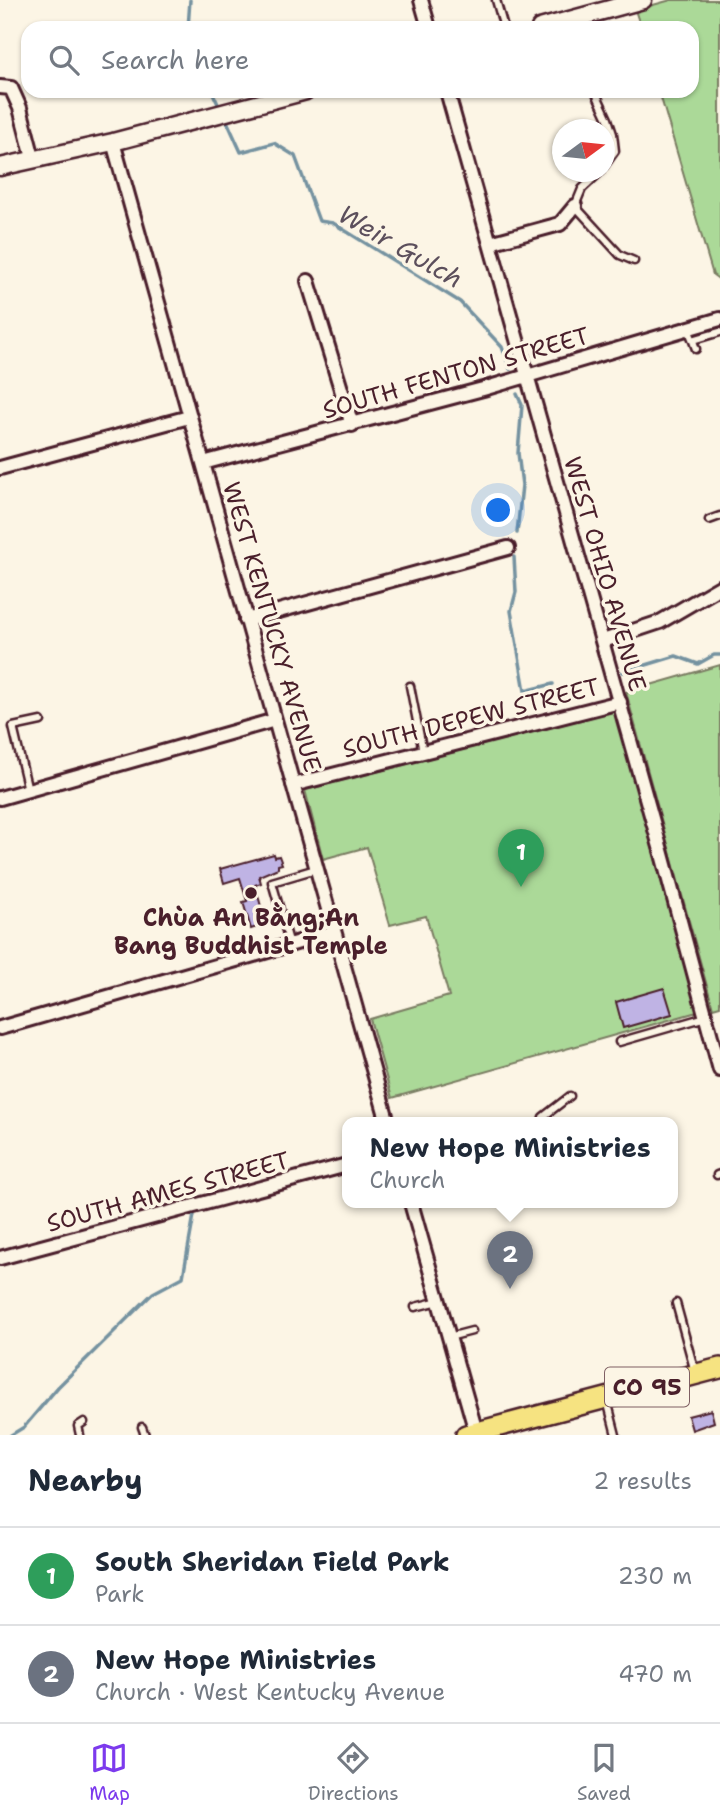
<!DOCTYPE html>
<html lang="en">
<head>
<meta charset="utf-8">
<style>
  body { margin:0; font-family:"Shantell Sans",sans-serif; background:#f6f6f7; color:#1f2937 }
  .compass { position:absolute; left:552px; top:119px; width:63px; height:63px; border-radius:50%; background:#fff; box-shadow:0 2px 5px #0004; rotate:75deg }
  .you { position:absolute; left:499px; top:511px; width:24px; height:24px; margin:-18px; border:5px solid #fff; border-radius:50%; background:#1a73e8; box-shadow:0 0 0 10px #1a73e833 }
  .badge { display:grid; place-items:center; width:46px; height:46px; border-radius:50%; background:#7c3aed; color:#fff; font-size:23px; font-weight:700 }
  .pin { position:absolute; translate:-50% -58px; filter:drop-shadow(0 2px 4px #0008) }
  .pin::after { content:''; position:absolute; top:37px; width:24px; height:21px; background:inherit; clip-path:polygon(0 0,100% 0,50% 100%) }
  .popup { position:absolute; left:342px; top:1117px; width:336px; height:91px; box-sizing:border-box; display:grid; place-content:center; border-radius:14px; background:#fff; filter:drop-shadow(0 2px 5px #0005); font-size:23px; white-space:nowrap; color:#747a83 }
  .popup b { font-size:26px; color:#1f2937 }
  .popup::after { content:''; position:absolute; left:50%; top:100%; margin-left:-14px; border:14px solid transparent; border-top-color:#fff }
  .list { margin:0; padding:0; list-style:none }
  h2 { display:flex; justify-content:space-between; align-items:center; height:91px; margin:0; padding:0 28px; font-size:30px }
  h2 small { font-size:23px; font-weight:400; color:#747a83 }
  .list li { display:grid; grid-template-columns:46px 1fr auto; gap:21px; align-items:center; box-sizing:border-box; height:98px; padding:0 28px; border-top:2px solid #e0e1e3 }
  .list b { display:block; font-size:26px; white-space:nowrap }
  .list p { margin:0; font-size:23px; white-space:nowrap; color:#747a83 }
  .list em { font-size:23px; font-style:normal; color:#747a83 }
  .icon { flex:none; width:38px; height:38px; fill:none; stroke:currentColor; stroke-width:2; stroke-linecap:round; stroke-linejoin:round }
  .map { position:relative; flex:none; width:720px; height:1435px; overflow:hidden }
  .search { position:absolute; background:#fff; box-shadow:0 2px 5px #0004; left:21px; right:21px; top:21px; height:77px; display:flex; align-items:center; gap:18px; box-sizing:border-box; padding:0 24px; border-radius:21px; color:#747a83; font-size:26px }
  .sheet { height:287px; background:#fff }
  nav { display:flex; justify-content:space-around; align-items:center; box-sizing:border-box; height:98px; border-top:2px solid #e0e1e3; background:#fff; font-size:19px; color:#747a83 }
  nav a { display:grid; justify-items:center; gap:4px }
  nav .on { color:#7c3aed }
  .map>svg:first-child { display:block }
  .green { fill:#abd998; stroke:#7a7c62; stroke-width:2 }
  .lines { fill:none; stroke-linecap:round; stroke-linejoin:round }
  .stream { stroke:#7492a0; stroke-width:3.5 }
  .building { fill:#bfb3e4; stroke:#4a1f2b; stroke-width:2 }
  .service-casing { stroke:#4a1f2b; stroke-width:11 }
  .minor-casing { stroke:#4a1f2b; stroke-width:18 }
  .tertiary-casing { stroke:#4a1f2b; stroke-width:21 }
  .primary-casing { stroke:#4a1f2b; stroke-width:24 }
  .service { stroke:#fcf5e5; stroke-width:6 }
  .minor { stroke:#fcf5e5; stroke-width:12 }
  .tertiary { stroke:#fcf5e5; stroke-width:16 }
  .primary { stroke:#f6e381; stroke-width:19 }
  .poi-dot { fill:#4a1f2b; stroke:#fcf5e5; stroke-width:2.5 }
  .labels { text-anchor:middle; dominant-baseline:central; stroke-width:7; stroke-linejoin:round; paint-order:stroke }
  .shield { fill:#fcf5e5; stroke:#7f5f63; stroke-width:2 }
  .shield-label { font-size:23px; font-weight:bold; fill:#4a1f2b }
  .street-label { font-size:24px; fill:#4a1f2b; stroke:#fcf5e5 }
  .poi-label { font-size:24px; font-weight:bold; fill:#4a1f2b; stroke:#fcf5e5 }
  .water-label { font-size:26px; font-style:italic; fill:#5c4f5c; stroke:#fcf5e5 }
</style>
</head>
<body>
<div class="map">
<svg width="720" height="1435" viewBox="0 0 720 1435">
  <rect width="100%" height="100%" fill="#fcf5e5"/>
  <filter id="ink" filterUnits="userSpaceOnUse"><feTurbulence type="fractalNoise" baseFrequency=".0143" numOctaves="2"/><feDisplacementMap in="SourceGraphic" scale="14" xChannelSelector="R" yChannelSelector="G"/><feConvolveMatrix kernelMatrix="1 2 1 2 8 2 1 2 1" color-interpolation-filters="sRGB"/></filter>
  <g filter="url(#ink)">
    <path class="green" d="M 671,0 L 720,0 L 720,280 L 713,275 L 659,91 L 692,91 L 692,28 L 641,28 L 635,10 Z
      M 720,665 L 720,1006 L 713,1008 L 626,692 Z
      M 615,711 L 697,1012 L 392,1098 L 370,1019 L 449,996 L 426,916 L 390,925 L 367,847 L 323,859 L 305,790 Z"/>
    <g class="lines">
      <path class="stream" d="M 188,28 L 190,0
        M 212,91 L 218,104
        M 226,119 L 241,152 L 274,143 L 295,156 L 319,221 L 333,223 L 460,302 L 502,347 L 510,369
        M 517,533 L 522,485 L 518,453 L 522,405 L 517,394
        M 514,557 L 516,592 L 511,611 L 525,691 L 553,684
        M 623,672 L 676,656 L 698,664 L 714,655 L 720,655
        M 11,1435 L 24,1427 L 58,1387 L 153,1293 L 183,1277 L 194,1215"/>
    </g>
    <path class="building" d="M 274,854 L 275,857 L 279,856 L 282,864 L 278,865 L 278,868 L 259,876 L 261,883 L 255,885 L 266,924 L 251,929 L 243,902 L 247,901 L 240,878 L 224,883 L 220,869 Z
      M 664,988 L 672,1014 L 623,1028 L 616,1002 Z
      M 711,1410 L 714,1422 L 692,1430 L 688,1416 Z"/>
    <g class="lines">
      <defs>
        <path id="service" d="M 496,0 L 504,28
          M 595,91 L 608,119 L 613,134 L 615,151 L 604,166
          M 600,172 L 582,189 L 575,206 L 620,255 L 634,261
          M 688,328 L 696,349
          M 693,340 L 720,332
          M 709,520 L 720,516
          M 410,686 L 423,752
          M 28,790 L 13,727 L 41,721
          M 290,945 L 272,882 L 316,869
          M 619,1042 L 706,1017
          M 542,1123 L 543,1117 L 570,1096
          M 717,1175 L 720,1174
          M 676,1303 L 695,1372
          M 415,1307 L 439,1301
          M 449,1337 L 472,1331
          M 607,1400 L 616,1435
          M 142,1427 L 145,1435
          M 80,1435 L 78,1426 L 84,1422"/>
        <path id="minor" d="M 421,0 L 429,28
          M 0,87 L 11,88 L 20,108 L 33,158
          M 447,91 L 662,854 L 720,1070
          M 113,142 L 388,1123
          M 490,243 L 560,224 L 575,206
          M 308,281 L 352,425
          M 203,463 L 483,389 L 720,319
          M 0,468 L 189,417
          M 246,620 L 508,548
          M 603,641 L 660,622 L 720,587
          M 293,785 L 620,702
          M 0,798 L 275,720
          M 0,1028 L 334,932
          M 411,1203 L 476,1432
          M 0,1258 L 347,1165"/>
        <path id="tertiary" d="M 540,28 L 643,0
          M 0,167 L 113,142 L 306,91"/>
        <path id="primary" d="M 466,1435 L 720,1368"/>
      </defs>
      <use href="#service" class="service-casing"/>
      <use href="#minor" class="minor-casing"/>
      <use href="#tertiary" class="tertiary-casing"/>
      <use href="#primary" class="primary-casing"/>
      <use href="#service" class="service"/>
      <use href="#minor" class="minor"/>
      <use href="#tertiary" class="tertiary"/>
      <use href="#primary" class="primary"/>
    </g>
  </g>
  <circle class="poi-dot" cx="251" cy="893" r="7"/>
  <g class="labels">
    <rect class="shield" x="605" y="1367.5" width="84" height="39" rx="5"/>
    <g class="shield-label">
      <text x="647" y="1387">CO 95</text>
    </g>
    <g class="street-label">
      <text transform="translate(456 373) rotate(-16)">SOUTH FENTON STREET</text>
      <text transform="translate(605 574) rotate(74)">WEST OHIO AVENUE</text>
      <text transform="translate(272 627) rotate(74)">WEST KENTUCKY AVENUE</text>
      <text transform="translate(471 718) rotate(-14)">SOUTH DEPEW STREET</text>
      <text transform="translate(168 1192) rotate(-15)">SOUTH AMES STREET</text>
    </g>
    <g class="poi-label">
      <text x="251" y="918">Chùa An Bằng;An<tspan x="251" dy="28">Bang Buddhist Temple</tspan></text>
    </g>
    <g class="water-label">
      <text transform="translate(401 246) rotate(30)">Weir Gulch</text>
    </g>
  </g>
</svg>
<svg class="compass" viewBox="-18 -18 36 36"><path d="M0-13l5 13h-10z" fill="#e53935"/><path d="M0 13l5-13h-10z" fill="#747a83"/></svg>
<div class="you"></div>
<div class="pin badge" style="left:521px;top:887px;background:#2e9e5b">1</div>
<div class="pin badge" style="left:510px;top:1289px;background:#6b7280">2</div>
<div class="popup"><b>New Hope Ministries</b>Church</div>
<div class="search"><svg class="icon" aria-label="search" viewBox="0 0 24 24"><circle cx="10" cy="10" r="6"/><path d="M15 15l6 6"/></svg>Search here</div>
</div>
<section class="sheet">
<h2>Nearby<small>2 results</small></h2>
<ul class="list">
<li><span class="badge" style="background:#2e9e5b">1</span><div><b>South Sheridan Field Park</b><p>Park</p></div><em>230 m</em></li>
<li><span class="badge" style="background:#6b7280">2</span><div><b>New Hope Ministries</b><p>Church · West Kentucky Avenue</p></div><em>470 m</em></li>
</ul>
</section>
<nav>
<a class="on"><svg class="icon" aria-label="map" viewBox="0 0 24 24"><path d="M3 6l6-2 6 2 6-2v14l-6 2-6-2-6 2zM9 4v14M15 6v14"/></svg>Map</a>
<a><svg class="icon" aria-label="directions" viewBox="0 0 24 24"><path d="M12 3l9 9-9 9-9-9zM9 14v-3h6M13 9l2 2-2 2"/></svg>Directions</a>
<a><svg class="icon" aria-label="saved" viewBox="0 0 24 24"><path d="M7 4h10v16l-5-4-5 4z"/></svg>Saved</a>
</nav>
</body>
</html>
